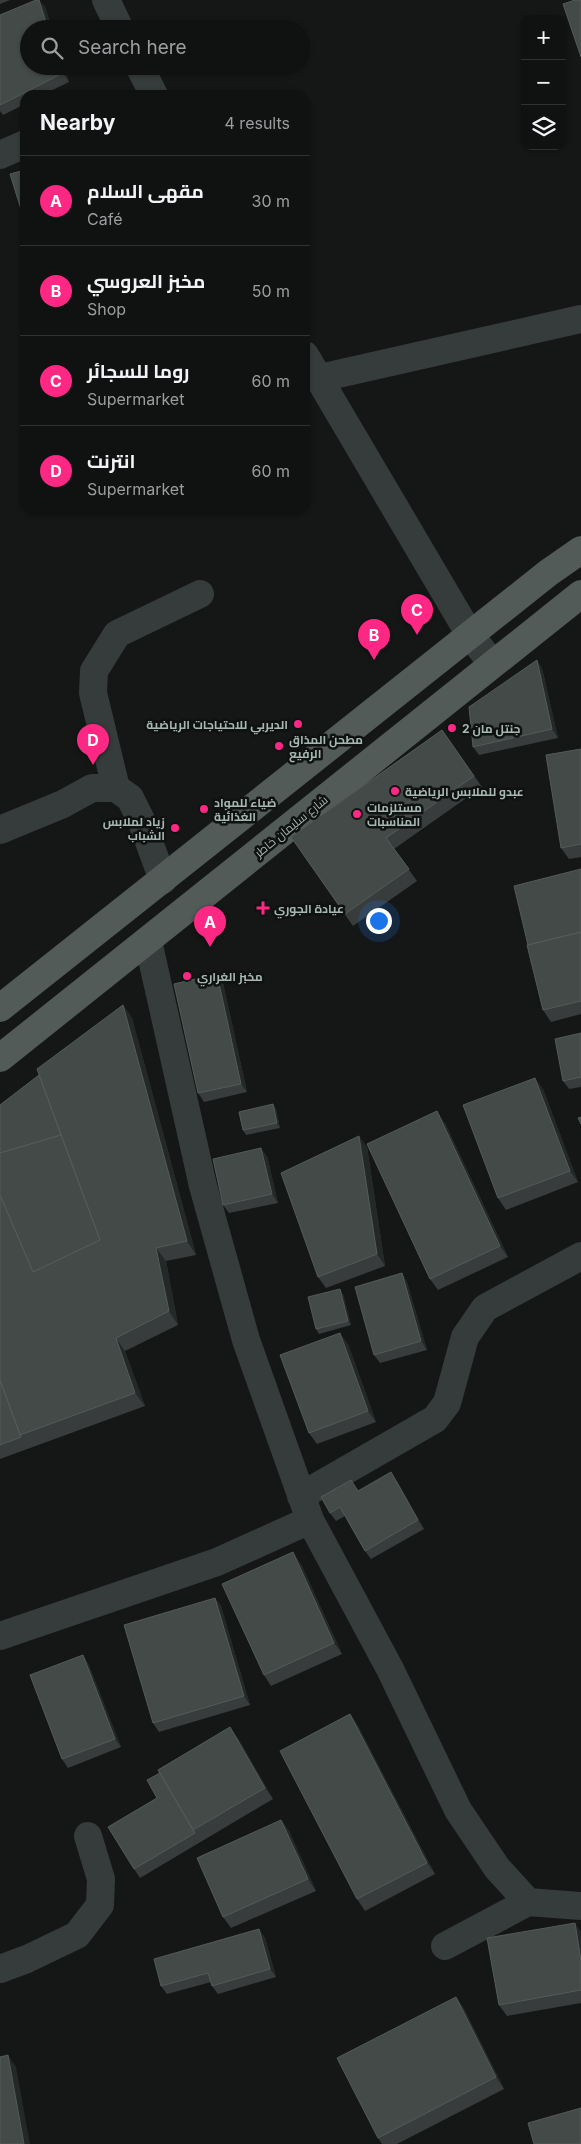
<!DOCTYPE html>
<html lang="en">
<head>
<meta charset="utf-8">
<style>
  body { margin:0; font-family:Inter,Cairo,sans-serif; background:#191a1a; color:#f1f3f6 }
  .controls { position:absolute; right:15px; top:15px; display:grid; overflow:hidden; border-radius:10px; box-shadow:0 1px 4px #0004 }
  .controls button { width:45px; height:45px; display:grid; place-items:center; padding:0; border:0; border-bottom:1px solid #303131; background:#101111; color:#f1f3f6; font:25px sans-serif }
  .you { position:absolute; left:378px; top:920px; width:18px; height:18px; margin:-12px; border:4px solid #fff; border-radius:50%; background:#1a73e8; box-shadow:0 0 0 8px #1a73e833 }
  .badge { display:grid; place-items:center; width:32px; height:32px; border-radius:50%; background:#fd2784; color:#fff; font-size:16px; font-weight:700 }
  .pin { position:absolute; translate:-50% -41px; filter:drop-shadow(0 1px 2px #0008) }
  .pin::after { content:''; position:absolute; top:26px; width:18px; height:15px; background:inherit; clip-path:polygon(0 0,100% 0,50% 100%) }
  .list { margin:0; padding:0; list-style:none }
  h2 { display:flex; justify-content:space-between; align-items:center; height:65px; margin:0; padding:0 20px; font-size:21px }
  h2 small { font-size:16px; font-weight:400; color:#9c9d9f }
  .list li { display:grid; grid-template-columns:32px 1fr auto; gap:15px; align-items:center; box-sizing:border-box; height:90px; padding:0 20px; border-top:1px solid #303131 }
  .list b { display:block; font-size:19px; white-space:nowrap }
  .list p { margin:0; font-size:16px; white-space:nowrap; color:#9c9d9f }
  .list em { font-size:16px; font-style:normal; color:#9c9d9f }
  .icon { flex:none; width:28px; height:28px; fill:none; stroke:currentColor; stroke-width:2; stroke-linecap:round; stroke-linejoin:round }
  .map { position:relative; flex:none; width:581px; height:2144px; overflow:hidden }
  .search { position:absolute; background:#101111; box-shadow:0 1px 4px #0004; left:20px; top:20px; width:290px; height:55px; display:flex; align-items:center; gap:12px; box-sizing:border-box; padding:0 18px; border-radius:28px; color:#9c9d9f; font-size:19px }
  .panel { position:absolute; background:#101111; box-shadow:0 1px 4px #0004; left:20px; top:90px; width:290px; height:425px; border-radius:15px }
  .map>svg:first-child { display:block }
  .lines { fill:none; stroke-linecap:round; stroke-linejoin:round }
  .minor { stroke:#363c3b; stroke-width:28 }
  .major { stroke:#525b58; stroke-width:28 }
  .wall { fill:#383c3c }
  .shaded-wall { fill:#252828 }
  .building { fill:#444a48; stroke:#535b59 }
  .poi-dot { fill:#fd2784; stroke:#101212; stroke-width:2 }
  .labels { text-anchor:middle; dominant-baseline:central; stroke-width:5; stroke-linejoin:round; paint-order:stroke }
  .poi-label { font-size:12px; font-weight:bold; fill:#a6b8b1; stroke:#101212; text-anchor:start }
  .street-label { font-size:12px; fill:#a6b8b1; stroke:#101212 }
</style>
</head>
<body>
<div class="map">
<svg width="581" height="2144" viewBox="0 0 581 2144">
  <rect width="100%" height="100%" fill="#151717"/>
  <g class="lines">
    <path class="minor" d="M 106,0 L 120,29
      M 139,66 L 154,95
      M 0,155 L 25,144
      M 305,355 L 470,635 L 492,663
      M 320,378 L 581,319
      M 116,788 L 93,693 L 94,671 L 117,634 L 200,594
      M 0,830 L 63,804 L 92,788 L 116,788 L 130,798 L 141,820 L 163,880
      M 148,941 L 203,1186 L 246,1340 L 310,1520 L 390,1669 L 458,1810 L 497,1868 L 528,1902
      M 301,1496 L 435,1419 L 447,1403 L 465,1337 L 485,1308 L 581,1256
      M 0,1636 L 217,1562 L 310,1520
      M 445,1946 L 528,1902 L 581,1906
      M 0,1969 L 27,1959 L 77,1935 L 100,1905 L 101,1879 L 88,1836"/>
    <path class="major" d="M 0,1008 L 548,573 L 581,550
      M 0,1058 L 581,594"/>
  </g>
  <path class="wall" d="M 0,0 L 10,0 L 0,4 Z
    M 36,0 L 39,0 L 45,7 L 69,82 L 42,95 L 25,95 L 25,104 L 3,115 L 0,111 L 0,15 Z
    M 542,668 L 558,738 L 479,755 L 473,747 Z
    M 442,730 L 482,787 L 394,849 L 417,881 L 353,926 L 291,837 Z
    M 581,749 L 581,857 L 569,859 L 561,848 Z
    M 581,869 L 581,1014 L 551,1022 L 543,1010 L 528,945 Z
    M 223,983 L 247,1092 L 204,1102 L 198,1093 Z
    M 123,1005 L 132,1018 L 196,1255 L 166,1261 L 178,1325 L 125,1351 L 145,1406 L 0,1459 L 0,1105 L 39,1075 Z
    M 581,1033 L 581,1087 L 569,1089 L 563,1081 Z
    M 543,1089 L 578,1182 L 506,1210 L 498,1198 Z
    M 273,1104 L 276,1109 L 280,1128 L 246,1135 L 243,1130 Z
    M 445,1123 L 508,1257 L 438,1290 L 430,1279 Z
    M 367,1147 L 385,1266 L 326,1288 L 318,1277 Z
    M 267,1156 L 278,1203 L 229,1213 L 223,1205 Z
    M 402,1273 L 407,1282 L 427,1350 L 380,1363 L 374,1355 Z
    M 343,1294 L 351,1325 L 319,1334 L 316,1329 Z
    M 348,1344 L 376,1422 L 317,1444 L 309,1433 Z
    M 397,1481 L 424,1529 L 371,1559 L 365,1551 L 345,1516 L 336,1521 L 330,1513 L 359,1491 Z
    M 301,1564 L 342,1654 L 271,1686 L 264,1675 Z
    M 215,1598 L 221,1606 L 250,1705 L 159,1732 L 153,1723 Z
    M 88,1663 L 121,1747 L 68,1768 L 62,1759 Z
    M 350,1714 L 358,1726 L 435,1874 L 365,1911 L 357,1899 Z
    M 238,1738 L 273,1799 L 140,1878 L 134,1869 L 157,1798 Z
    M 281,1820 L 289,1831 L 316,1891 L 231,1928 L 223,1917 Z
    M 259,1929 L 265,1938 L 276,1977 L 218,1994 L 212,1986 L 211,1982 L 167,1994 L 161,1986 Z
    M 581,1932 L 581,2003 L 507,2016 L 499,2005 Z
    M 456,1997 L 464,2009 L 504,2089 L 397,2144 L 382,2144 L 378,2138 Z"/>
  <path class="shaded-wall" d="M 39,0 L 45,7 L 52,29 L 48,29 Z
    M 60,66 L 64,66 L 69,82 L 63,73 Z
    M 537,660 L 542,668 L 558,738 L 552,729 Z
    M 217,974 L 223,983 L 247,1092 L 241,1084 Z
    M 123,1005 L 132,1018 L 196,1255 L 187,1241 Z
    M 535,1078 L 543,1089 L 578,1182 L 570,1171 Z
    M 273,1104 L 276,1109 L 280,1128 L 277,1123 Z
    M 437,1111 L 445,1123 L 508,1257 L 500,1246 Z
    M 359,1136 L 367,1147 L 385,1266 L 377,1254 Z
    M 261,1148 L 267,1156 L 278,1203 L 272,1194 Z
    M 156,1248 L 166,1261 L 178,1325 L 169,1311 Z
    M 402,1273 L 407,1282 L 427,1350 L 421,1341 Z
    M 340,1289 L 343,1294 L 351,1325 L 348,1321 Z
    M 340,1333 L 348,1344 L 376,1422 L 368,1411 Z
    M 116,1338 L 125,1351 L 145,1406 L 135,1393 Z
    M 391,1472 L 397,1481 L 424,1529 L 418,1520 Z
    M 293,1552 L 301,1564 L 342,1654 L 334,1643 Z
    M 215,1598 L 221,1606 L 250,1705 L 244,1696 Z
    M 83,1655 L 88,1663 L 121,1747 L 115,1739 Z
    M 350,1714 L 358,1726 L 435,1874 L 427,1863 Z
    M 230,1727 L 238,1738 L 273,1799 L 265,1788 Z
    M 281,1820 L 289,1831 L 316,1891 L 308,1879 Z
    M 575,1923 L 581,1932 L 581,1960 Z
    M 259,1929 L 265,1938 L 276,1977 L 270,1969 Z
    M 456,1997 L 464,2009 L 504,2089 L 496,2077 Z
    M 8,2055 L 16,2067 L 30,2144 L 24,2144 Z"/>
  <path class="building" d="M 36,0 L 39,0 L 48,29 L 29,29 L 29,66 L 60,66 L 63,73 L 0,105 L 0,15 Z
    M 575,0 L 581,0 L 581,57 L 563,4 Z
    M 25,170 L 25,222 L 10,174 Z
    M 537,660 L 552,729 L 473,747 L 469,707 Z
    M 442,730 L 474,776 L 386,838 L 409,869 L 345,914 L 291,837 Z
    M 581,749 L 581,844 L 561,848 L 546,755 Z
    M 581,869 L 581,932 L 528,945 L 514,886 Z
    M 581,932 L 581,1001 L 543,1010 L 527,945 Z
    M 217,974 L 241,1084 L 198,1093 L 174,984 Z
    M 123,1005 L 187,1241 L 156,1248 L 169,1311 L 116,1338 L 135,1393 L 20,1435 L 0,1380 L 0,1195 L 33,1272 L 100,1240 L 37,1069 Z
    M 581,1033 L 581,1077 L 563,1081 L 555,1039 Z
    M 39,1075 L 61,1135 L 0,1153 L 0,1105 Z
    M 535,1078 L 570,1171 L 498,1198 L 463,1105 Z
    M 273,1104 L 277,1123 L 243,1130 L 239,1112 Z
    M 437,1111 L 500,1246 L 430,1279 L 367,1144 Z
    M 581,1117 L 581,1124 L 578,1118 Z
    M 61,1135 L 100,1240 L 33,1272 L 0,1195 L 0,1153 Z
    M 359,1136 L 377,1254 L 318,1277 L 281,1173 Z
    M 261,1148 L 272,1194 L 223,1205 L 213,1159 Z
    M 402,1273 L 421,1341 L 374,1355 L 355,1287 Z
    M 340,1289 L 348,1321 L 316,1329 L 308,1297 Z
    M 340,1333 L 368,1411 L 309,1433 L 280,1355 Z
    M 0,1380 L 21,1437 L 0,1445 Z
    M 391,1472 L 418,1520 L 365,1551 L 340,1507 L 330,1513 L 321,1497 L 351,1480 L 358,1491 Z
    M 293,1552 L 334,1643 L 264,1675 L 222,1584 Z
    M 215,1598 L 244,1696 L 153,1723 L 124,1625 Z
    M 83,1655 L 115,1739 L 62,1759 L 30,1675 Z
    M 350,1714 L 427,1863 L 357,1899 L 280,1751 Z
    M 230,1727 L 265,1788 L 193,1830 L 158,1770 Z
    M 160,1773 L 195,1833 L 134,1869 L 108,1827 L 157,1798 L 147,1780 Z
    M 281,1820 L 308,1879 L 223,1917 L 197,1858 Z
    M 575,1923 L 581,1960 L 581,1990 L 499,2005 L 487,1938 Z
    M 259,1929 L 270,1969 L 212,1986 L 208,1973 L 161,1986 L 154,1959 Z
    M 456,1997 L 496,2077 L 378,2138 L 337,2058 Z
    M 8,2055 L 24,2144 L 0,2144 L 0,2057 Z
    M 581,2108 L 581,2144 L 534,2144 L 528,2123 Z"/>
  <g class="poi-dot">
    <circle cx="298" cy="724" r="5"/>
    <circle cx="452" cy="728" r="5"/>
    <circle cx="279" cy="746" r="5"/>
    <circle cx="395" cy="791" r="5"/>
    <circle cx="204" cy="809" r="5"/>
    <circle cx="357" cy="814" r="5"/>
    <circle cx="175" cy="828" r="5"/>
    <path d="M260.5 900.5h5v5h5v5h-5v5h-5v-5h-5v-5h5z"/>
    <circle cx="187" cy="976" r="5"/>
  </g>
  <g class="labels">
    <g class="poi-label">
      <text x="288" y="724" text-anchor="end">الديربي للاحتياجات الرياضية</text>
      <text x="462" y="728">جنتل مان 2</text>
      <text x="289" y="739">مطحن المذاق<tspan x="289" dy="14">الرفيع</tspan></text>
      <text x="405" y="791">عبدو للملابس الرياضية</text>
      <text x="214" y="802">ضياء للمواد<tspan x="214" dy="14">الغذائية</tspan></text>
      <text x="367" y="807">مستلزمات<tspan x="367" dy="14">المناسبات</tspan></text>
      <text x="165" y="821" text-anchor="end">زياد لملابس<tspan x="165" dy="14">الشباب</tspan></text>
      <text x="274" y="908">عيادة الجوري</text>
      <text x="197" y="976">مخبز الغراري</text>
    </g>
    <g class="street-label">
      <text transform="translate(291 826) rotate(-39)">شارع سليمان خاطر</text>
    </g>
  </g>
</svg>
<div class="controls">
<button>+</button>
<button>−</button>
<button><svg class="icon" aria-label="layers" viewBox="0 0 24 24"><path d="M12 4l9 5-9 5-9-5zM3 14l9 5 9-5"/></svg></button>
</div>
<div class="you"></div>
<div class="pin badge" style="left:210px;top:947px">A</div>
<div class="pin badge" style="left:374px;top:660px">B</div>
<div class="pin badge" style="left:417px;top:635px">C</div>
<div class="pin badge" style="left:93px;top:765px">D</div>
<div class="search"><svg class="icon" aria-label="search" viewBox="0 0 24 24"><circle cx="10" cy="10" r="6"/><path d="M15 15l6 6"/></svg>Search here</div>
<section class="panel">
<h2>Nearby<small>4 results</small></h2>
<ul class="list">
<li><span class="badge">A</span><div><b>مقهى السلام</b><p>Café</p></div><em>30 m</em></li>
<li><span class="badge">B</span><div><b>مخبز العروسي</b><p>Shop</p></div><em>50 m</em></li>
<li><span class="badge">C</span><div><b>روما للسجائر</b><p>Supermarket</p></div><em>60 m</em></li>
<li><span class="badge">D</span><div><b>انترنت</b><p>Supermarket</p></div><em>60 m</em></li>
</ul>
</section>
</div>
</body>
</html>
